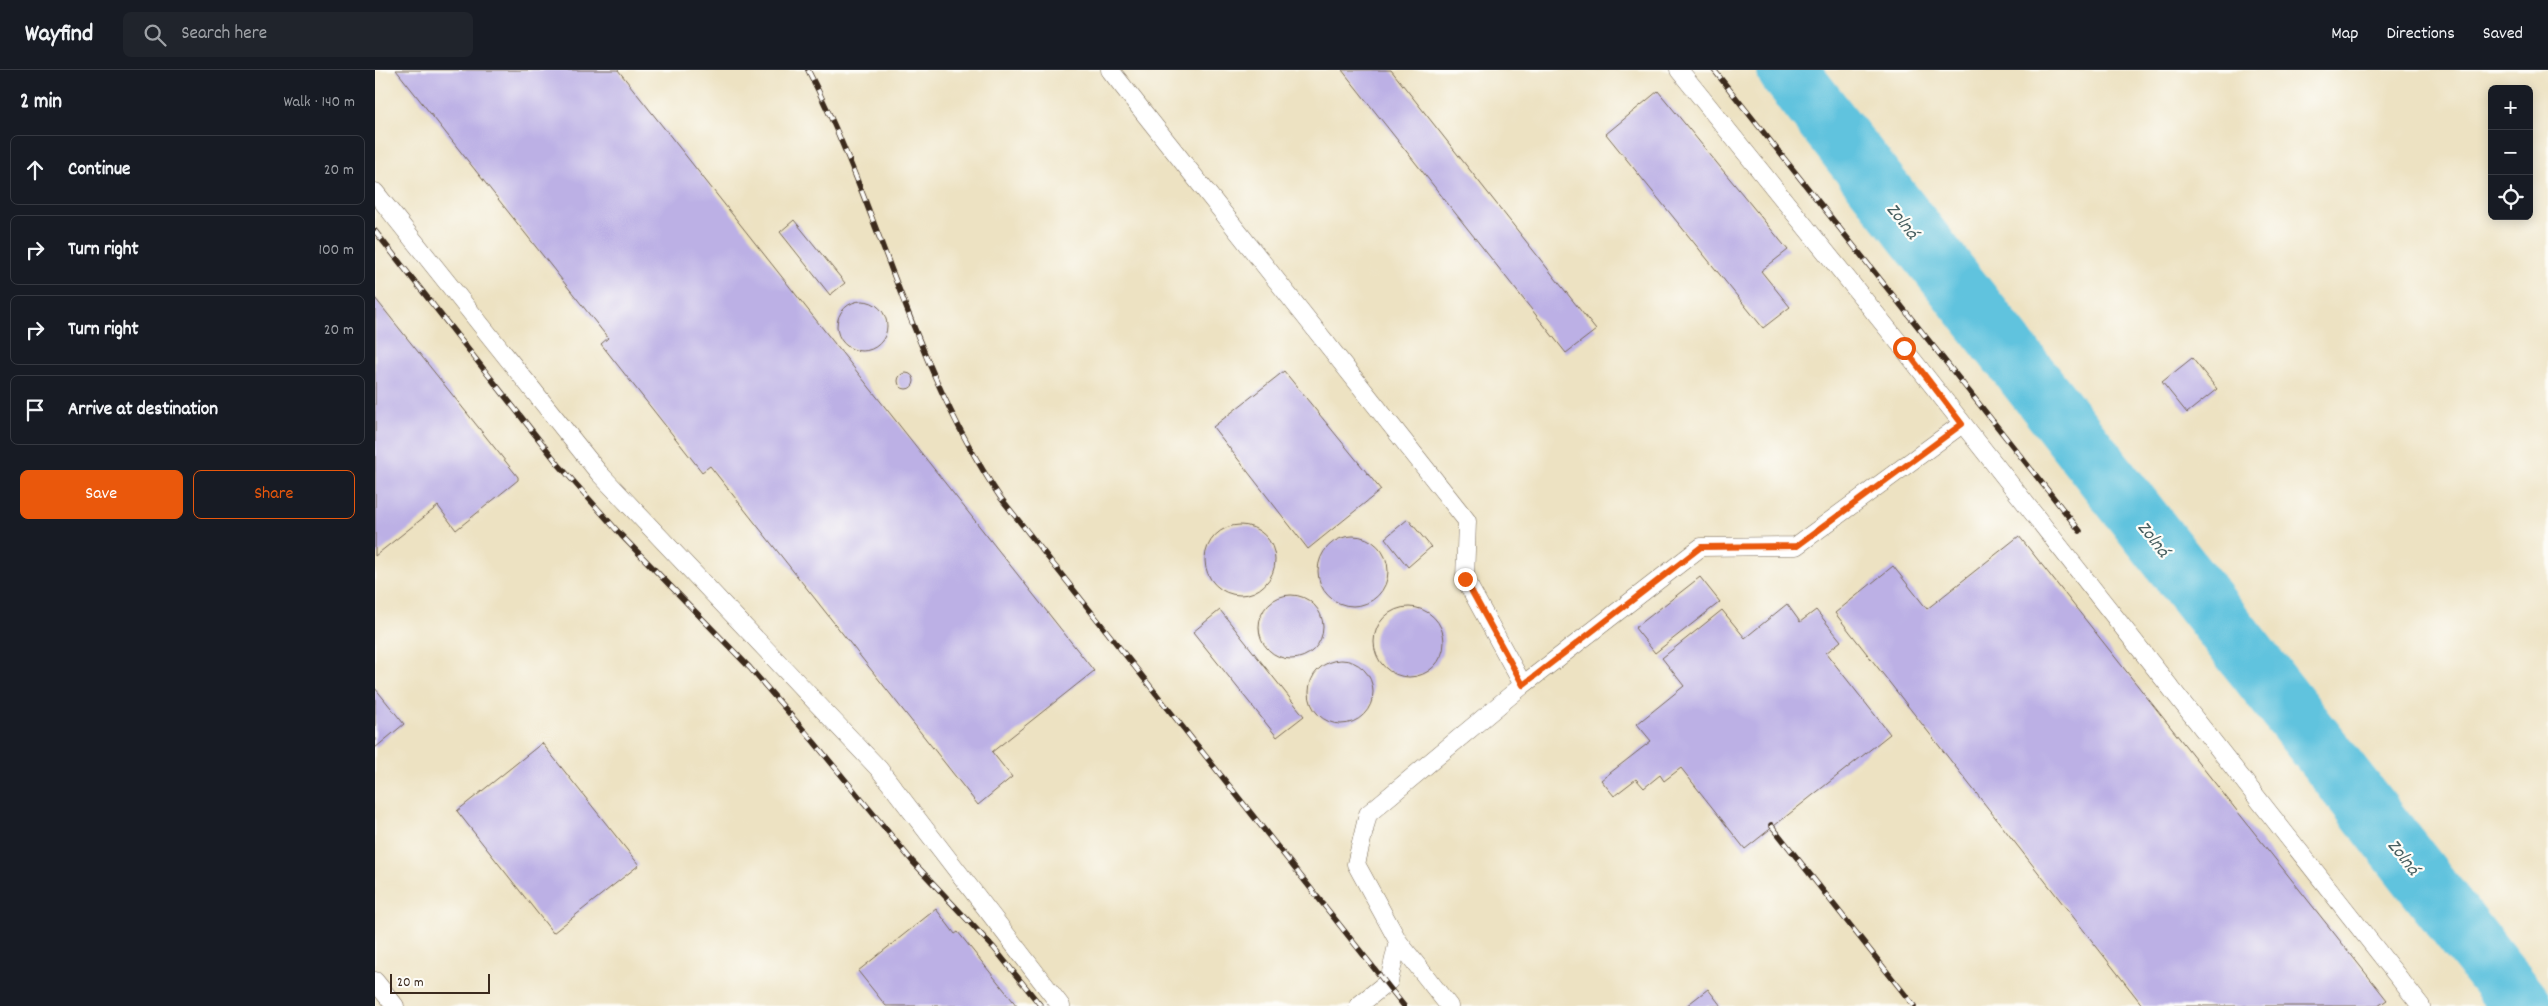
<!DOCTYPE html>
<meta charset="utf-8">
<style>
body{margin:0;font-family:Dekko,sans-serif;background:#20242c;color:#f1f3f6}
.controls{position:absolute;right:15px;top:15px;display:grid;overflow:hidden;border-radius:8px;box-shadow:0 2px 12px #0003}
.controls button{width:45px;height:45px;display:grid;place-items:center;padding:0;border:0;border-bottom:1px solid #363941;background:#171b24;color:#f1f3f6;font:25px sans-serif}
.scale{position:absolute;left:15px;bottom:12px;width:100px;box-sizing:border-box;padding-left:5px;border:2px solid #3b2a1e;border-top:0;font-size:14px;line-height:18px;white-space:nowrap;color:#3b2a1e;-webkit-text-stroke:4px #fdfcf7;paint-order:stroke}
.stop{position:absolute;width:15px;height:15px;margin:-11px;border:4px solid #ea580c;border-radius:50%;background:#fff}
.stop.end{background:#ea580c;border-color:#fff;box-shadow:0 1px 5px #0008}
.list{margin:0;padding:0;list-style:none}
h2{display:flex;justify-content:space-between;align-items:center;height:65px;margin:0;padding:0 20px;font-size:21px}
h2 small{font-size:16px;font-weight:400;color:#9ea1a6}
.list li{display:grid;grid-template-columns:32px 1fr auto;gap:15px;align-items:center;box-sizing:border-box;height:70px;margin:0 10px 10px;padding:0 10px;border:1px solid #363941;border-radius:8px}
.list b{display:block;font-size:19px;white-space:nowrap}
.list em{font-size:16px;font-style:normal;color:#9ea1a6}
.actions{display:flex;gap:10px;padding:15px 20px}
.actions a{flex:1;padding:11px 0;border:1px solid #ea580c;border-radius:8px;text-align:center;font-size:18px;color:#ea580c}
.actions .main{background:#ea580c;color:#fff}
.icon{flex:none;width:28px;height:28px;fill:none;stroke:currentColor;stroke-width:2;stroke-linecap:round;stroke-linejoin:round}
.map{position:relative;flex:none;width:2173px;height:936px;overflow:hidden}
header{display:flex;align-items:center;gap:30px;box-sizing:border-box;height:70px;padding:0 25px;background:#171b24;border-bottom:1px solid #363941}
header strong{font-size:24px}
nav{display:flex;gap:28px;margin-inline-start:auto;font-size:18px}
.search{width:350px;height:45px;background:#20242c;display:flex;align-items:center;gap:12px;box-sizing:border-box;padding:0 18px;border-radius:8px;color:#9ea1a6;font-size:19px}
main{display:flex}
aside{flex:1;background:#171b24}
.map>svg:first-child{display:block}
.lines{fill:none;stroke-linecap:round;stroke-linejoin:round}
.river{stroke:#60c3de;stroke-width:60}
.building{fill:#bcb0e5}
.service-casing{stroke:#796a57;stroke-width:19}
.service{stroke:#fff;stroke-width:18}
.rail-casing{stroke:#3b2a1e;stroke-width:5.5}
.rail{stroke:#fdfcf7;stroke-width:4;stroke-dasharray:11;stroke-linecap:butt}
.route{stroke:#ea580c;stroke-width:6}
.labels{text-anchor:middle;stroke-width:4.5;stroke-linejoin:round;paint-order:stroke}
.water-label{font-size:19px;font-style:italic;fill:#486061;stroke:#fdfcf7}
</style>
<header>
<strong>Wayfind</strong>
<div class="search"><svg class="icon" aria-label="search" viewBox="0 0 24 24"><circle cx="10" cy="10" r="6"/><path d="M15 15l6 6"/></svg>Search here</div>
<nav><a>Map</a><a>Directions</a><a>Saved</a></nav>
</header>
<main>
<aside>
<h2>2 min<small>Walk · 140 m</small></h2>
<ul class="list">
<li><svg class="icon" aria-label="ahead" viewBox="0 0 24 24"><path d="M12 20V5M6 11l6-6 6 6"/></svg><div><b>Continue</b></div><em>20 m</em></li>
<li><svg class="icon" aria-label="right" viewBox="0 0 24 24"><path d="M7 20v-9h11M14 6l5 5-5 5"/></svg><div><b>Turn right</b></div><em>100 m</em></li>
<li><svg class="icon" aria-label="right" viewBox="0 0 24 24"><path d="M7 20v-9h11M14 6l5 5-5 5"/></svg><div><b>Turn right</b></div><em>20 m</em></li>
<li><svg class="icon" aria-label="arrive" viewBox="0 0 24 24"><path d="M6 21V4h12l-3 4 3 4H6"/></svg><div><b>Arrive at destination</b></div></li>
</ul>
<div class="actions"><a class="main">Save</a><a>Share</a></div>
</aside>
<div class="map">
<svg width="2173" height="936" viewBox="0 0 2173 936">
<rect width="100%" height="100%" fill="#fdfcf7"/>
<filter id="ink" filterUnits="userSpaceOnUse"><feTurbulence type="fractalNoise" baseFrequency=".02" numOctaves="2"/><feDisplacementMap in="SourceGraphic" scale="10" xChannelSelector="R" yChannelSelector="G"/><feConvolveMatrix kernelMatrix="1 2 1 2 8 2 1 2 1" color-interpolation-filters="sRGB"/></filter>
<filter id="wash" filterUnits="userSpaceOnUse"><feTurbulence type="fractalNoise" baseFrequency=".0096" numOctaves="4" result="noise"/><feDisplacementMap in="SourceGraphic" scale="20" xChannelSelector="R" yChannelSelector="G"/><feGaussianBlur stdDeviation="1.12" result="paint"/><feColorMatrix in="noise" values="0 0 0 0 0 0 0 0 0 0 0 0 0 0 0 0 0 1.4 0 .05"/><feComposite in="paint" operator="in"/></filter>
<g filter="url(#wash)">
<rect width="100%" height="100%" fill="#ede2c2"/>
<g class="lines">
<path class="river" d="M1412,0L2147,936"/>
</g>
<g id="blocks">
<path class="building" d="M21,0H243L719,601L617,682L637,707L603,735L335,396L327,402L226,274L233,268Z
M967,0H1016L1221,260L1191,283Z
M1283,21L1413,180L1386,201L1415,237L1388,258L1231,64Z
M419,150L470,213L455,225L405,162Z
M0,228L143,407V410L81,460L63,436L0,486Z
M462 256a25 25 0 1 1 50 0a25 25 0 1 1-50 0Z
M1817,288L1842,319L1812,343L1787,312Z
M909,301L1006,420L933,479L838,357Z
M523 311a8 8 0 1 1 16 0a8 8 0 1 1-16 0Z
M1033,449L1056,477L1033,497L1010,468Z
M830 490a35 35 0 1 1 70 0a35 35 0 1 1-70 0Z
M1644,466L2012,930L2003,936H1768L1460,543L1518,496L1552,539Z
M943 501a35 35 0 1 1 70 0a35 35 0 1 1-70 0Z
M1325,507L1345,532L1280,583L1260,558Z
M884 557a32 32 0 1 1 64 0a32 32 0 1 1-64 0Z
M1412,534L1425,552L1441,540L1466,571L1451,583L1515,664L1370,779L1306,698L1289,711L1285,705L1269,718L1261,709L1239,726L1226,710L1276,671L1262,654L1309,616L1287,588L1347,540L1370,568Z
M999 572a35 35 0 1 1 70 0a35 35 0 1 1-70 0Z
M845,540L929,646L902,667L818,562Z
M934 622a32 32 0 1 1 64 0a32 32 0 1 1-64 0Z
M0,618L29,654L0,678Z
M167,673L264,795L178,863L82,741Z
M561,839L580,864L583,862L642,936H511L483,901Z
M1333,919L1346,936H1311Z"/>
</g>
</g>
<g filter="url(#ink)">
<use href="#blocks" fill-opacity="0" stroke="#796a57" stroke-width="1"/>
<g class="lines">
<defs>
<path id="service" d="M735,0L1092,451L1090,509L1148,615
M1304,0L1529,279L2046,936
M0,122L224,403L504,699L686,936
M1023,871L1074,936
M0,911L20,936
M983,936L1014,911L1023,871L981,794L993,744L1148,615L1326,477L1421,476L1587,354"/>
</defs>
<use href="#service" class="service-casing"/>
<use href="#service" class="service"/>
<defs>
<path id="rail" d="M433,0C505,139 537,296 625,427L1029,936
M1339,0L1705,461
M0,161L184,395L246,465L375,598L439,672L538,792L619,878L666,936
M1396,755L1539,936"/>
</defs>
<use href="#rail" class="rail-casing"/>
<use href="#rail" class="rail"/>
</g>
</g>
<g class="lines" filter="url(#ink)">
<path class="route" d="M1090,509L1148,615L1326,477L1422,476L1587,354L1529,278"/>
</g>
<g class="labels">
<g class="water-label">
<text transform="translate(1529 150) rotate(52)" y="7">Zolná</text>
<text transform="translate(1780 468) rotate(52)" y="7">Zolná</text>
<text transform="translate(2030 786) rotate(52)" y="7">Zolná</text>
</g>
</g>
</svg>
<div class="controls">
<button>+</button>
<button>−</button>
<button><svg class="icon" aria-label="locate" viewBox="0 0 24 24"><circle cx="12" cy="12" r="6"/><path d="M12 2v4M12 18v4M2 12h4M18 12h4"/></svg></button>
</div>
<div class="scale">20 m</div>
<div class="stop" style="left:1529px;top:278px"></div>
<div class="stop end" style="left:1090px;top:509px"></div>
</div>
</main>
